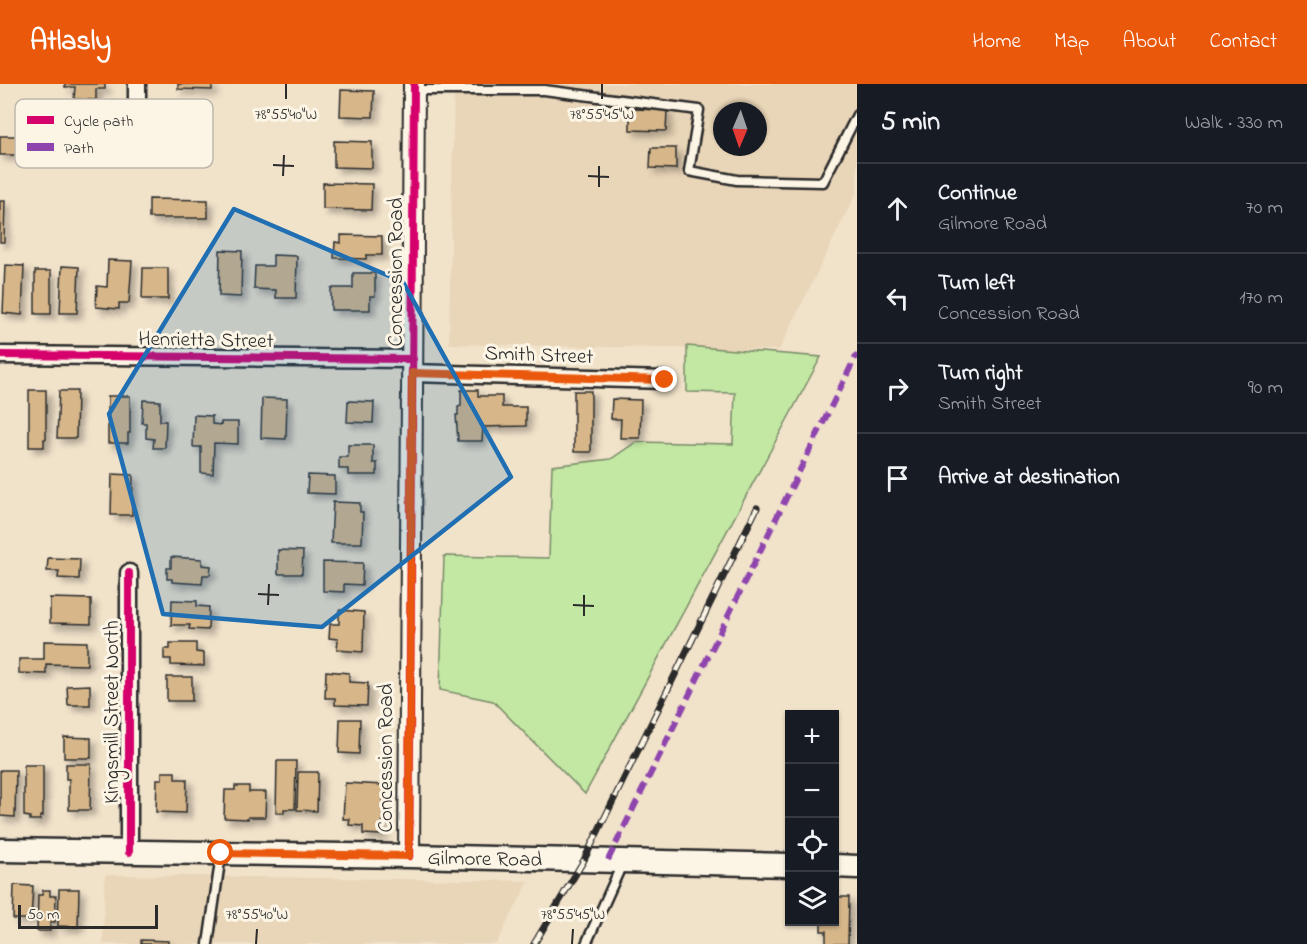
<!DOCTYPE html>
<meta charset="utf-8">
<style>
body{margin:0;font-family:"Indie Flower",sans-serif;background:#242831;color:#f1f3f6}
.controls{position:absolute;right:18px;bottom:18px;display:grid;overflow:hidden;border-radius:0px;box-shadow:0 2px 4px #0004}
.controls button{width:54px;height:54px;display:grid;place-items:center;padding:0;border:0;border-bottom:2px solid #363941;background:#171b24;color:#f1f3f6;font:30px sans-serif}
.compass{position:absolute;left:713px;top:18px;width:54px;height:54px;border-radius:50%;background:#171b24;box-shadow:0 2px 4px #0004;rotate:182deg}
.scale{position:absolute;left:18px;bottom:15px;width:140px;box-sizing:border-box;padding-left:6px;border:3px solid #2b2b2b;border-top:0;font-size:16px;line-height:21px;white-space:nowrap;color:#2b2b2b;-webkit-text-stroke:4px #fcf5e5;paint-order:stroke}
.stop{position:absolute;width:18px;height:18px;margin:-14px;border:4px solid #ea580c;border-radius:50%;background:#fff}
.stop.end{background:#ea580c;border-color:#fff;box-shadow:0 2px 6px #0008}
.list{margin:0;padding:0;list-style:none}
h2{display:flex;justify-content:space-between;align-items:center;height:78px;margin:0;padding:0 24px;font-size:26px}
h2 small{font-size:20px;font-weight:400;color:#9ea1a6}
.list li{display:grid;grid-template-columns:39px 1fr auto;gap:18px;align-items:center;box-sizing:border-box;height:90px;padding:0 24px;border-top:2px solid #363941}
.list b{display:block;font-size:22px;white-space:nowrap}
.list p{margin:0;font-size:20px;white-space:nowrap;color:#9ea1a6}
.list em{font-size:20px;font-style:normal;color:#9ea1a6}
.icon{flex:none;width:33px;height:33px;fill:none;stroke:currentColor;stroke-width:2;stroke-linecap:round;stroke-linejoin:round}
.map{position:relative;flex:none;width:857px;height:860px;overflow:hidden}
header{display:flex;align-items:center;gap:36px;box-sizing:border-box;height:84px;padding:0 30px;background:#ea580c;color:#fff}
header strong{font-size:28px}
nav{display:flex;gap:33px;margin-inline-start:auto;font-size:21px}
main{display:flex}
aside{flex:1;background:#171b24}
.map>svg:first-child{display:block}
.built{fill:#e9d5b7;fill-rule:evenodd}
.green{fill:#c3e8a3;stroke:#778a67;stroke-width:1.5}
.building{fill:#d7b78a;stroke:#2b2b2b;stroke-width:1.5;filter:url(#shadow)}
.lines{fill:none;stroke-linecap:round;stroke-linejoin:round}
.service-casing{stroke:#2b2b2b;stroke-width:13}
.minor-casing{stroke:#2b2b2b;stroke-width:21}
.tertiary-casing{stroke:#2b2b2b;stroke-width:24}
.secondary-casing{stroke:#2b2b2b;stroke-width:27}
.service{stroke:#fcf5e5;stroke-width:8}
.minor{stroke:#fcf5e5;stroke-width:16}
.tertiary{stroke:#fcf5e5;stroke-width:20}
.secondary{stroke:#fcf5e5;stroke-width:22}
.rail-casing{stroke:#2b2b2b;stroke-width:7}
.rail{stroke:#fcf5e5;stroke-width:4.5;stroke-dasharray:14;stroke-linecap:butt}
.quiet{stroke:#8e44ad;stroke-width:6;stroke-dasharray:12 6;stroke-linecap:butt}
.cycleway-casing{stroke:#fcf5e5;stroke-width:11}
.cycleway{stroke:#d6006c;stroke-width:8}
.route{stroke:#ea580c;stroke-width:8}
.marked{fill:#1f6fb2;fill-opacity:0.2;stroke:#1f6fb2;stroke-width:4.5;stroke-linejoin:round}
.ticks{fill:none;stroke:#2b2b2b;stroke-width:2}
.labels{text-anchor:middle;stroke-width:6;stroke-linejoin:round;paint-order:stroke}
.street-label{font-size:21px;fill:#2b2b2b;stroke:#fcf5e5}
.key{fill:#fcf5e5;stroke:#bdb8ad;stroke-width:1.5}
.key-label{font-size:16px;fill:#2b2b2b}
.ticks-label{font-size:15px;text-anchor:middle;fill:#2b2b2b;stroke:#fcf5e5;stroke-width:6;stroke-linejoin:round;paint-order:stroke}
</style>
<header>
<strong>Atlasly</strong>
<nav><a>Home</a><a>Map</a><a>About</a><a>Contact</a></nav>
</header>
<main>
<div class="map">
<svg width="857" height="860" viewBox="0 0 857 860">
<defs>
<filter id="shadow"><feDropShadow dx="5" dy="5" stdDeviation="3" flood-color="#0004"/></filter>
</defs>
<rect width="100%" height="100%" fill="#f1e2ca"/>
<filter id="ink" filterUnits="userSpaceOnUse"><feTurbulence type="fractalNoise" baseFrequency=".0167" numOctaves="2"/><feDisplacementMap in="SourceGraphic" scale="12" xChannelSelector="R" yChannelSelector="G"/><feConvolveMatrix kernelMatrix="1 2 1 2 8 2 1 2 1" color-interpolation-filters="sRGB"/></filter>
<g filter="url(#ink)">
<path class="built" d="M454,0H857V107L779,266L449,260ZM722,27H758V63H722Z
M105,791L529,797L496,860H103Z"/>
<path class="green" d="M687,262L821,273L585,710L493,617L440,606L444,472L549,474L552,382L611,375L636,358L733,360L735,309L687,308Z"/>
<path class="building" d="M65,0H105V5H96V16L74,15L75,3H65Z
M178,0H212V6L178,5Z
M341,6L374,7L373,33L340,32Z
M630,25L667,26L666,47L630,46Z
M0,52H22V71H0Z
M334,57L372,58V84L334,83Z
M651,64H676V85L650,84Z
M323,99L372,100L371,126L323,125Z
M149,115L208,116V134H149Z
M0,117H5L4,158H0Z
M341,151L382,152V171H366V175L334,174L335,158L341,159Z
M220,166L242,167L241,213L219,212Z
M273,171L297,172L296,214H276V206L254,205L255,182H273Z
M108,176L132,177L129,219H119V225L96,223L97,202L107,203Z
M5,181L24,182L22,231L3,229Z
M62,182L79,183L77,229H60Z
M143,184H168V215H142Z
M35,187H51V230H35Z
M353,189H375V212H370V226H331V204H353Z
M29,306H46V355H44V363H29Z
M461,306H478V312H502V323H526V342L483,343L482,357H458L456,331H458V323L461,322Z
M59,307H77L76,354H57Z
M574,307H591V368H574Z
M108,312H130V349H128V359H108Z
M262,314L287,315L286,355L261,354Z
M612,315L641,316L640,354H620L621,335H611Z
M143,316L160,317V337H166L165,364H153L154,355L146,354V339H142Z
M348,317L374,318L373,339L347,338Z
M194,331L212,332V340L221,341V338H238V360L214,359L213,390L201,389V363H193Z
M348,361H373V379H377V391H348V385H339V373H348Z
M112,390L133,391L132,431H111Z
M308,391L335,392V410L307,409Z
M333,418L360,419V428H363L362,459H331Z
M278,466L303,467L302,490H278Z
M171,473L202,475V481L211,482L210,491H203L202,500L172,498V495H167V484H171Z
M48,474L80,475L79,495L58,494L59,487H47Z
M323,478L363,479L362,501L344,500V508L323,507Z
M50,514L91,515V540L50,539Z
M172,516L197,517V522L209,523L208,546L189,545L190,541H171Z
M339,526L364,528L363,568L337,566L338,555L329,554L330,540H339Z
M44,557L87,558V581L46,580V590L19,589V575H44Z
M170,559H196V568L204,569V582L171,581V575H164V565H170Z
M326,587L349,589V598L368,599L367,622L335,621V614H325Z
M167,593H192V617H167Z
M90,601V621H68L67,602Z
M340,635H360L359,670L339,669Z
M64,653L91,654V674H64Z
M277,677H296L295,725H284V729H276Z
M66,680H91L90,726H69V695H66Z
M24,681H43V732H40V736H30V733L24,732Z
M0,686H16L15,733L0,732Z
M162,688H175V695H187L186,729L156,728L157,695H162Z
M298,688H318L317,727L297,726Z
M345,699L384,701L382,751L363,750V742L349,741L350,735H343Z
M235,702H249V708H266L265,733H248V735L224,734L225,706H235Z
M14,801L33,802L31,835H13Z
M59,805H79L78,843L58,842Z
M43,806H50V812H56L55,838H50V847H37L38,811H42Z
M834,813H849L848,860H826V847H821V838H834Z
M141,856L168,857V860H141Z"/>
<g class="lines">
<defs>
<path id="service" d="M414,6H544L699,26L689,87L737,96L823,98L857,31
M208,860L221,771
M586,860L623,778"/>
<path id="minor" d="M137,26V0
M0,271L413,275
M412,289L665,296
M129,768V489"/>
<path id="tertiary" d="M409,772L414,0"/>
<path id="secondary" d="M0,766L409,772L790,781
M834,782L857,783"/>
</defs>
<use href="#service" class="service-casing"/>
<use href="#minor" class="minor-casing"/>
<use href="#tertiary" class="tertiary-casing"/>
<use href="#secondary" class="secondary-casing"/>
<use href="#service" class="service"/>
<use href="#minor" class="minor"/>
<use href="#tertiary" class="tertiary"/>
<use href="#secondary" class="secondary"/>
<defs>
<path id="rail" d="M534,860L584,776L757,424"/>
</defs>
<use href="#rail" class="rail-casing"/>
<use href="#rail" class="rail"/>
<path class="quiet" d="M608,776L857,270"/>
<defs>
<path id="cycleway" d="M0,271L413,275
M129,768V489
M409,772L414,0"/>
</defs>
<use href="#cycleway" class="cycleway-casing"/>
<use href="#cycleway" class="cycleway"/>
</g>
</g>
<g class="lines" filter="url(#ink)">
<path class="route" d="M221,769L409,772L412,289L665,296"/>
</g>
<path class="marked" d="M234,125L403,198L511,393L322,543L163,530L109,330Z"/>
<path class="ticks" d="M286,15V0M602,15V0M273,81L294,82M283,92L284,71M588,92L609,93M599,103V82M258,510L279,511M268,521L269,500M573,521L594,522M584,532V511M256,860L257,845M572,860L573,845"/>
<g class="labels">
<g class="street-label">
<text transform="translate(395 188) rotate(-90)" y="7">Concession Road</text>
<text transform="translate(206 255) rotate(1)" y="7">Henrietta Street</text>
<text transform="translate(539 270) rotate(2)" y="7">Smith Street</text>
<text transform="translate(111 628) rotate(-90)" y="7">Kingsmill Street North</text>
<text transform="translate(385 674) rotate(-90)" y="7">Concession Road</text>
<text transform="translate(485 774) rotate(1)" y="7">Gilmore Road</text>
</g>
</g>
<rect x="15" y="15" width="198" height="69" rx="9" class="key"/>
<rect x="27" y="32" width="27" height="8" fill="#d6006c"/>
<rect x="27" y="59" width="27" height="8" fill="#8e44ad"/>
<g class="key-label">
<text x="64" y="42">Cycle path</text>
<text x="64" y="69">Path</text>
</g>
<g class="ticks-label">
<text x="286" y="35">78°55'40"W</text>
<text x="602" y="35">78°55'45"W</text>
<text x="257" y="835">78°55'40"W</text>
<text x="573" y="835">78°55'45"W</text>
</g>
</svg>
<div class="controls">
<button>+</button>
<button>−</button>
<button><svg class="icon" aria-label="locate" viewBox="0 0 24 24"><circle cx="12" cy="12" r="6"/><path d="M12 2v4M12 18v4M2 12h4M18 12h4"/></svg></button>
<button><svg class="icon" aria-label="layers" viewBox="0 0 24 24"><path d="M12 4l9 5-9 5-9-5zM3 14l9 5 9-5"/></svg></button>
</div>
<svg class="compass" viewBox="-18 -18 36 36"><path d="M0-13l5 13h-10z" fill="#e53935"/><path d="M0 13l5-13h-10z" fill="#9ea1a6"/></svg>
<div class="scale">50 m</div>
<div class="stop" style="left:221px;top:769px"></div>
<div class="stop end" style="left:665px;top:296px"></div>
</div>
<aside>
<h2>5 min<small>Walk · 330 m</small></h2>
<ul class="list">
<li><svg class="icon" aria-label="ahead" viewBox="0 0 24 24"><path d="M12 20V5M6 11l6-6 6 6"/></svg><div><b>Continue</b><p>Gilmore Road</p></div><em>70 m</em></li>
<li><svg class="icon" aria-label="left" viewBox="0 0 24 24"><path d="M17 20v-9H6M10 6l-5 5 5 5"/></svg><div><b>Turn left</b><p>Concession Road</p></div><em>170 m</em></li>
<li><svg class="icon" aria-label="right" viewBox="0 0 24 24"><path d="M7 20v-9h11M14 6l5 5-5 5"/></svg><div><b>Turn right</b><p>Smith Street</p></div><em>90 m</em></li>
<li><svg class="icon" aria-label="arrive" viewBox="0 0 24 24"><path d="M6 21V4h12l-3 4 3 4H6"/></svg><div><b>Arrive at destination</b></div></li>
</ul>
</aside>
</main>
